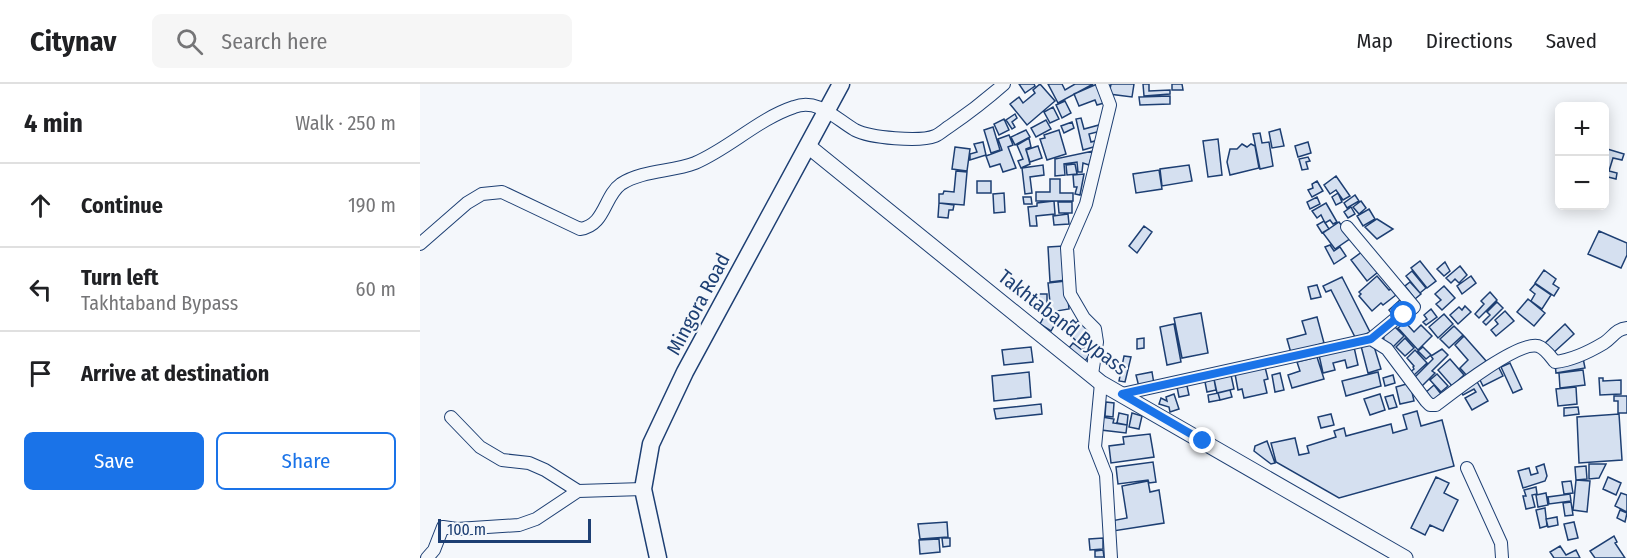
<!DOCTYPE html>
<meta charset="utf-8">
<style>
body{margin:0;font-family:"Fira Sans Condensed",sans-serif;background:#f6f6f6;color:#202124}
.controls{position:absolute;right:18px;top:18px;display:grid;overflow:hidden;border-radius:9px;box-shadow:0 3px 15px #0003}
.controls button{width:54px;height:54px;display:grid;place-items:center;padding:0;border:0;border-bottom:2px solid #e0e0e0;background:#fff;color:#202124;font:30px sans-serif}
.scale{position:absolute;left:18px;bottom:15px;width:153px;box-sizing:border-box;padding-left:6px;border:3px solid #1d3f73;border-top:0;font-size:16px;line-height:21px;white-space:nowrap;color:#1d3f73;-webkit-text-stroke:4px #f4f7fb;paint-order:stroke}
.stop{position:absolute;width:18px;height:18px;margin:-14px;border:4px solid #1a73e8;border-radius:50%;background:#fff}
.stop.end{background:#1a73e8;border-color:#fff;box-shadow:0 2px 6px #0008}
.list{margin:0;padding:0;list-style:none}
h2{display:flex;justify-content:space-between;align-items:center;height:78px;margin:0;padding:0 24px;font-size:26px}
h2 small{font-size:20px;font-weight:400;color:#757577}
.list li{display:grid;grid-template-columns:39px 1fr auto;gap:18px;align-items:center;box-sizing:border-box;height:84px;padding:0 24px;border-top:2px solid #e0e0e0}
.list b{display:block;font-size:22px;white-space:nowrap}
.list p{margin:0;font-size:20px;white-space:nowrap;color:#757577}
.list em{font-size:20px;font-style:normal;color:#757577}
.actions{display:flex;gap:12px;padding:18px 24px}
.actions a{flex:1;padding:14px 0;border:2px solid #1a73e8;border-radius:9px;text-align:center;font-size:21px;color:#1a73e8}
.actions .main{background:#1a73e8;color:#fff}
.icon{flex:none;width:33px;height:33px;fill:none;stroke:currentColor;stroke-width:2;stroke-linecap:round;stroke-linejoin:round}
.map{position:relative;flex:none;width:1207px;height:474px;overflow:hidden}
header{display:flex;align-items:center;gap:36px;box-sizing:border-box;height:84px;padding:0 30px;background:#fff;border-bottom:2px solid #e0e0e0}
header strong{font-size:28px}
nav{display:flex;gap:33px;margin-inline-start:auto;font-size:21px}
.search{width:420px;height:54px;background:#f6f6f6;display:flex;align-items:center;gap:15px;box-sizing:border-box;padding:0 21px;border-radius:9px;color:#757577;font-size:22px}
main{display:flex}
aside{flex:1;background:#fff}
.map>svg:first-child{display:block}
.building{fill:#d5e0f0;stroke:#1d3f73;stroke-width:1.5}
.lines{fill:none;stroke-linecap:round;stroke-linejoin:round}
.minor-casing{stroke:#1d3f73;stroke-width:14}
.major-casing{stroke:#1d3f73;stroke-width:17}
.highway-casing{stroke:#1d3f73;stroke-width:19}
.minor{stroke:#f4f7fb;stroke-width:12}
.major{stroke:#f4f7fb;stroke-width:15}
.highway{stroke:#f4f7fb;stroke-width:16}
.route{stroke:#1a73e8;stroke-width:8}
.labels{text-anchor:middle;stroke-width:4.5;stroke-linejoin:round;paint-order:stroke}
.street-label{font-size:20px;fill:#1d3f73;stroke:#f4f7fb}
</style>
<header>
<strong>Citynav</strong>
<div class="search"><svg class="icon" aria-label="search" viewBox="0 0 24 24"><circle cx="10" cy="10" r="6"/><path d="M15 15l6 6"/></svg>Search here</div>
<nav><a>Map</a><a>Directions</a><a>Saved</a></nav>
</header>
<main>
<aside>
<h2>4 min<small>Walk · 250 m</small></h2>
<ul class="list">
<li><svg class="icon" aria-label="ahead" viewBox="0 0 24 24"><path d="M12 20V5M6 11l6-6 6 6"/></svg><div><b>Continue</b></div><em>190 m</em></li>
<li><svg class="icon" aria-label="left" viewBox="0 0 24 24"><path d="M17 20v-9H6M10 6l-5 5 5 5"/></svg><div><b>Turn left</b><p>Takhtaband Bypass</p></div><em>60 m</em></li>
<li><svg class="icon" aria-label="arrive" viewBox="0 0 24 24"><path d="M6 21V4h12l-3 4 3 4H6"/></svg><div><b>Arrive at destination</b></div></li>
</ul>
<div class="actions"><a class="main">Save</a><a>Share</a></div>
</aside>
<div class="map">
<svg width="1207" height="474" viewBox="0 0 1207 474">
<rect width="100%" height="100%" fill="#f4f7fb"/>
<path class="building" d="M599,0H614L615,2L605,9Z
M620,0L635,17L607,41L590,20L599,13L603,19L615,9L613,6Z
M628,0H642L645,6L655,0H673L638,19Z
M677,0L684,19L677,21L675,16L659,22L654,10Z
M691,0H714L712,13L689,10Z
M723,0H729V7L750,6V10L724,12Z
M752,0H762L763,6H752Z
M750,12V20L720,21L719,13Z
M645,17L651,29L642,34L636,21Z
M633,23L639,35L630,39L624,28Z
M595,30L597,34L592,38L595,43L592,45L586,36Z
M661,34L664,45L679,41L681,47L669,50L671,58L675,57L677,62L663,66L656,35Z
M584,35L589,46L579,51L574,40Z
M626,36L631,45L616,53L611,44Z
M652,38L654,44L644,49L641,42Z
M573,43L580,66L571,69L564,46Z
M860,45L864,62L852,64L849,48Z
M606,46L610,53L595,61L591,53Z
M639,46L646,70L627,76L620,55L625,54L624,51Z
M840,49L842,59L849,58L853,82L840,85L833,50Z
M589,51L593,61L588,63L596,84L583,88L580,80L570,83L566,72L582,66L578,55Z
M609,54L611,63L606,65L610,80L601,84L598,77L603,75L597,61Z
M798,55L802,91L788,93L783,57Z
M563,58L566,71L550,76V70L557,68L554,60Z
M888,58L891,69L878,73L875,62Z
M822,60L827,63L831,60L835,62L839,84L810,91L807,78L810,65H817Z
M618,62L622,74L610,78L606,66Z
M535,63L550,65L547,87L532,85Z
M1184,64L1204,70L1202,76L1193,74L1189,87L1197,89L1196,95L1184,92Z
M673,67L669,81L663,79L662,88H658L657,78L644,80L645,91L635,92V75Z
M888,73L890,77L886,78L888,85L882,86L879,75Z
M655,80L657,90L647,91L646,81Z
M623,81L624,91L610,93L612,109L605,110L602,84Z
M769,81L772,97L742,102L740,85Z
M739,86L742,105L716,109L713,90Z
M536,87L547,88L544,121L519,119V110H523L524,107L534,108Z
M664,90L660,111L655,110L657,103H654L653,91Z
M916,92L930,112L923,116L916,106L910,110L904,101Z
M630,95H640V109H653V117H616V108H630Z
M557,97H571V109H557Z
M897,97L903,107L892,113L888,106L893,104L892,100Z
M584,109L585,128L574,129L573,110Z
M918,109L922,118L916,121L912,113Z
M935,111L939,117L927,124L924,119Z
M603,113H611L612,120H604Z
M897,113L900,120L890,125L887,118Z
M634,117L635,130L616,132L617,142H610L608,123L617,122V119Z
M941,117L946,124L939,130L933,123Z
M638,118H652V129H639Z
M519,119L534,121L533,126H529L528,134L518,133Z
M906,119L917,138L913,140L910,136L905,139L901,131L897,134L892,127Z
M931,123L935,130L928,134L924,128Z
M949,125L955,135L943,142L937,132Z
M648,130L649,140L634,141L633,132Z
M957,135L973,145L957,155L945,143Z
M904,137L909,145L902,149L897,141Z
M919,138L931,154L915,165L903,149Z
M724,142L732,148L717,169L709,162Z
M1179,147L1207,159V171L1201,184L1168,170Z
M910,161L914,167L920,163L926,172L914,180L905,163Z
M644,162L646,196L630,198L628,163Z
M943,167L958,188L947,197L931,176Z
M1000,177L1016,197L1007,204L991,184Z
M1025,178L1030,187L1024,192L1017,185Z
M1040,182L1047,191L1039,199L1035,195L1031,199L1026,194Z
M1124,186L1136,195L1133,200L1139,204L1134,212L1115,199Z
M992,187L1006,204L1000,209L986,192Z
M957,192L969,206L971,205L976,211L963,221L961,219L952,227L939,212L941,210L939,208Z
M1051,192L1056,199L1042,210L1037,202Z
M922,193L950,248L936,255L911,206L906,208L903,202Z
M646,197L649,225L631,228L628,199Z
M990,198L1001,210L995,215L985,202Z
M1115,200L1131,211L1122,225L1111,217L1115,210L1110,206Z
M897,201L901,213L891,215L888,203Z
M1024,202L1035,214L1022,226L1016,220L1021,216L1015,210Z
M1070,208L1077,216L1059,234L1055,230L1064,220L1061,217Z
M611,210H627V223H610Z
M981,215L986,221L973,231L969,226Z
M1108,215L1125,229L1114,242L1097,228Z
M1077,218L1083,224L1066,241L1063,238L1070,231L1067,228Z
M1045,222L1051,228L1038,240L1030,231L1039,223L1042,226Z
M1011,225L1017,233L1006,241L1003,238L1007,235L1004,231Z
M627,227L639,233L631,247L620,240Z
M1085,227L1094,237L1076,252L1071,246L1078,240L1075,236Z
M781,229L788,269L762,274L754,234Z
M1024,230L1033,240L1018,254L1009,243Z
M897,233L904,259L871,269L867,255L886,250L882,237Z
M653,236L656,239L659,236L670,248L658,259L644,244Z
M985,238L994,248L1001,241L1012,252L998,266L978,244Z
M754,240L761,278L747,281L740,243Z
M1145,240L1154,250L1132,270L1123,261Z
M973,241L984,252L971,265L962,256L964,254L962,252Z
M1034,242L1043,251L1029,264L1020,255Z
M1044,252L1067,278L1049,294L1040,284L1048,276L1035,261Z
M724,254V264L717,265V255Z
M985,254L994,264L985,272L976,263Z
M653,259L662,266L667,260L674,265L665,277L649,264Z
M953,259L961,285L948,289L941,262Z
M611,263L613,278L584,281L582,266Z
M934,263L938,281L927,284L925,276L913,279L915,286L903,289L899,271Z
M1003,263L1011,271L1006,275L998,267Z
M1022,265L1028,271L1012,287L1015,289L1002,302L994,294L1013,275L1011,272Z
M995,266L1007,279L992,293L989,289L994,285L993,283L994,282L987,274Z
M704,272L711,273L705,298L699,297Z
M897,273L904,295L872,304L868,291L880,287L877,278Z
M1163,274L1165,284L1136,289L1135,279Z
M1030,275L1044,291L1032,302L1018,286Z
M1090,279L1102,305L1093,309L1081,283Z
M1078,282L1083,292L1063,302L1058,292Z
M845,283L848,295L844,296L847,309L824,314L822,305L818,306L815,290Z
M1163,286L1165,301L1140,304L1139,289Z
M609,288L611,313L574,317L572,292Z
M732,288L734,300L719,303L716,291Z
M958,288L961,302L926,312L922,297Z
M860,289L864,306L855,308L852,291Z
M1017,290L1028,302L1021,308L1010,296Z
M811,291L814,305L797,309L794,295Z
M973,291L975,299L965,302L963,294Z
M1179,294H1183V297L1201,296V310L1180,311Z
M794,295L796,306L787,308L785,298Z
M1056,296L1068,317L1052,326L1045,314L1056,308L1054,305L1043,311L1040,305Z
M990,299L994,317L980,320L976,303Z
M1014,301L1021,310L1012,317L1005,309Z
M767,302L769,311L759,313L757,303Z
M1156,303L1157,320L1138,322L1136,305Z
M810,306L812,313L800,316L798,309Z
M798,309L800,316L789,318L788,311Z
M754,310L759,325L750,328L749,323L739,320L741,314L747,317L746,313Z
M960,310L965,326L950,331L944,315Z
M973,311L977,323L969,325L965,313Z
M1194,312H1207V329H1198V317H1194Z
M686,318L694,319L693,333L685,332Z
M621,320L622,330L576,335L574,325Z
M1158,323L1159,330L1144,332V324Z
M997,327L1001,342L1022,336L1034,382L919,414L856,378L851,359L875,354L879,371L889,369L887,362L916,353L914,347L924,344L926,352L971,340L973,349L987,345L983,331Z
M699,329L708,331L707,341L697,339Z
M712,329L722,332L719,345L709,343Z
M911,330L914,341L901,344L898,333Z
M1199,330L1202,376L1159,379L1157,333Z
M682,333L694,335L693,339L707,341L706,349L681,346Z
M730,350L734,373L691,379L689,362L704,360L703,353Z
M847,357L855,379L851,380L834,367L835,362Z
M733,378L736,398L729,399L728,396L698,400L696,383Z
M1124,380L1127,392L1125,397L1103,404L1098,387L1109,384L1111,391L1118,389L1116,383Z
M1169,380H1186L1179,394L1169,395Z
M1166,382L1167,395L1156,396L1155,383Z
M1016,393L1029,399L1024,409L1038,416L1023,447L1010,441L1005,451L991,444Z
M1188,393L1201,399L1196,411L1183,405Z
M1156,396L1170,397L1167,428L1153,426Z
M728,397L730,408L739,406L744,439L693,447L691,437L707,434L702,402Z
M1151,397L1153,409L1144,410L1142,398Z
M1116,403L1117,410L1112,411L1115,423L1106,425L1103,412H1106L1104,406Z
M1126,409L1128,421L1118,423L1116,411Z
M1201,409L1207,411V428L1195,422Z
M1150,410L1151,417L1129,420L1128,413Z
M1151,418L1153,431L1145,432L1143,419Z
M1125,424L1127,442L1120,444L1116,426Z
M1200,426L1207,429L1205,438L1197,434Z
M1137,433L1138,441L1128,443L1126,435Z
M527,438L528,453L500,455L498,440Z
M1154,438L1158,454L1148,456L1144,440Z
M1194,452L1197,458L1195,459L1205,474H1175L1170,467Z
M522,454H530V462L523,463Z
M683,454V465L670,466L669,455Z
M519,455L520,468L500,470L499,456Z
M1140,462L1146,471L1156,466L1160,474H1134L1130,468Z
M683,466L684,473H675V467Z"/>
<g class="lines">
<defs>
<path id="minor" d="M927,143L994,223L984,231L979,232L951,255
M0,160L47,119L62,110L82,108L160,145C185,142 184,112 201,100C223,86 252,88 275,79C310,64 338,35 374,23C398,14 416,35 435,46C450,54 500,58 515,52C520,50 525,45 530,42C549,29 567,15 584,0
M672,290L677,258L675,245L664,234L650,210L647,164L666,120L690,21L682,0
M681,299L675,363L686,391L691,474
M702,310L951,255L967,265L1006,317L1010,321H1016C1033,308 1098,257 1118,262C1125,264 1131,273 1135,278C1153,276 1169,268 1184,259C1193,253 1196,245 1207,244
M31,333L60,363L82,376L109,379L125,386L158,407
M1047,384L1081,459L1082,474
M7,474L14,466L23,443L37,445L99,441L116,435L158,407L223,405"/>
<path id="major" d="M388,62L681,299L985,474"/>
<path id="highway" d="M238,474L223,405L231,360L265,288L421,0"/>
</defs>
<use href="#minor" class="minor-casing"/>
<use href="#major" class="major-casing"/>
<use href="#highway" class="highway-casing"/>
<use href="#minor" class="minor"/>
<use href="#major" class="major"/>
<use href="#highway" class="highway"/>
</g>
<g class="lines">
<path class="route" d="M783,357L702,310L951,255L979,232L984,231"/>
</g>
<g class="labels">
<g class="street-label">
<text transform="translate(278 220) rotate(-62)" y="7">Mingora Road</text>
<text transform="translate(643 238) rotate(38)" y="7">Takhtaband Bypass</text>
</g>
</g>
</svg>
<div class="controls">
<button>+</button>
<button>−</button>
</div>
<div class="scale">100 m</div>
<div class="stop" style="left:984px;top:231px"></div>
<div class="stop end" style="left:783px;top:357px"></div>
</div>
</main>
